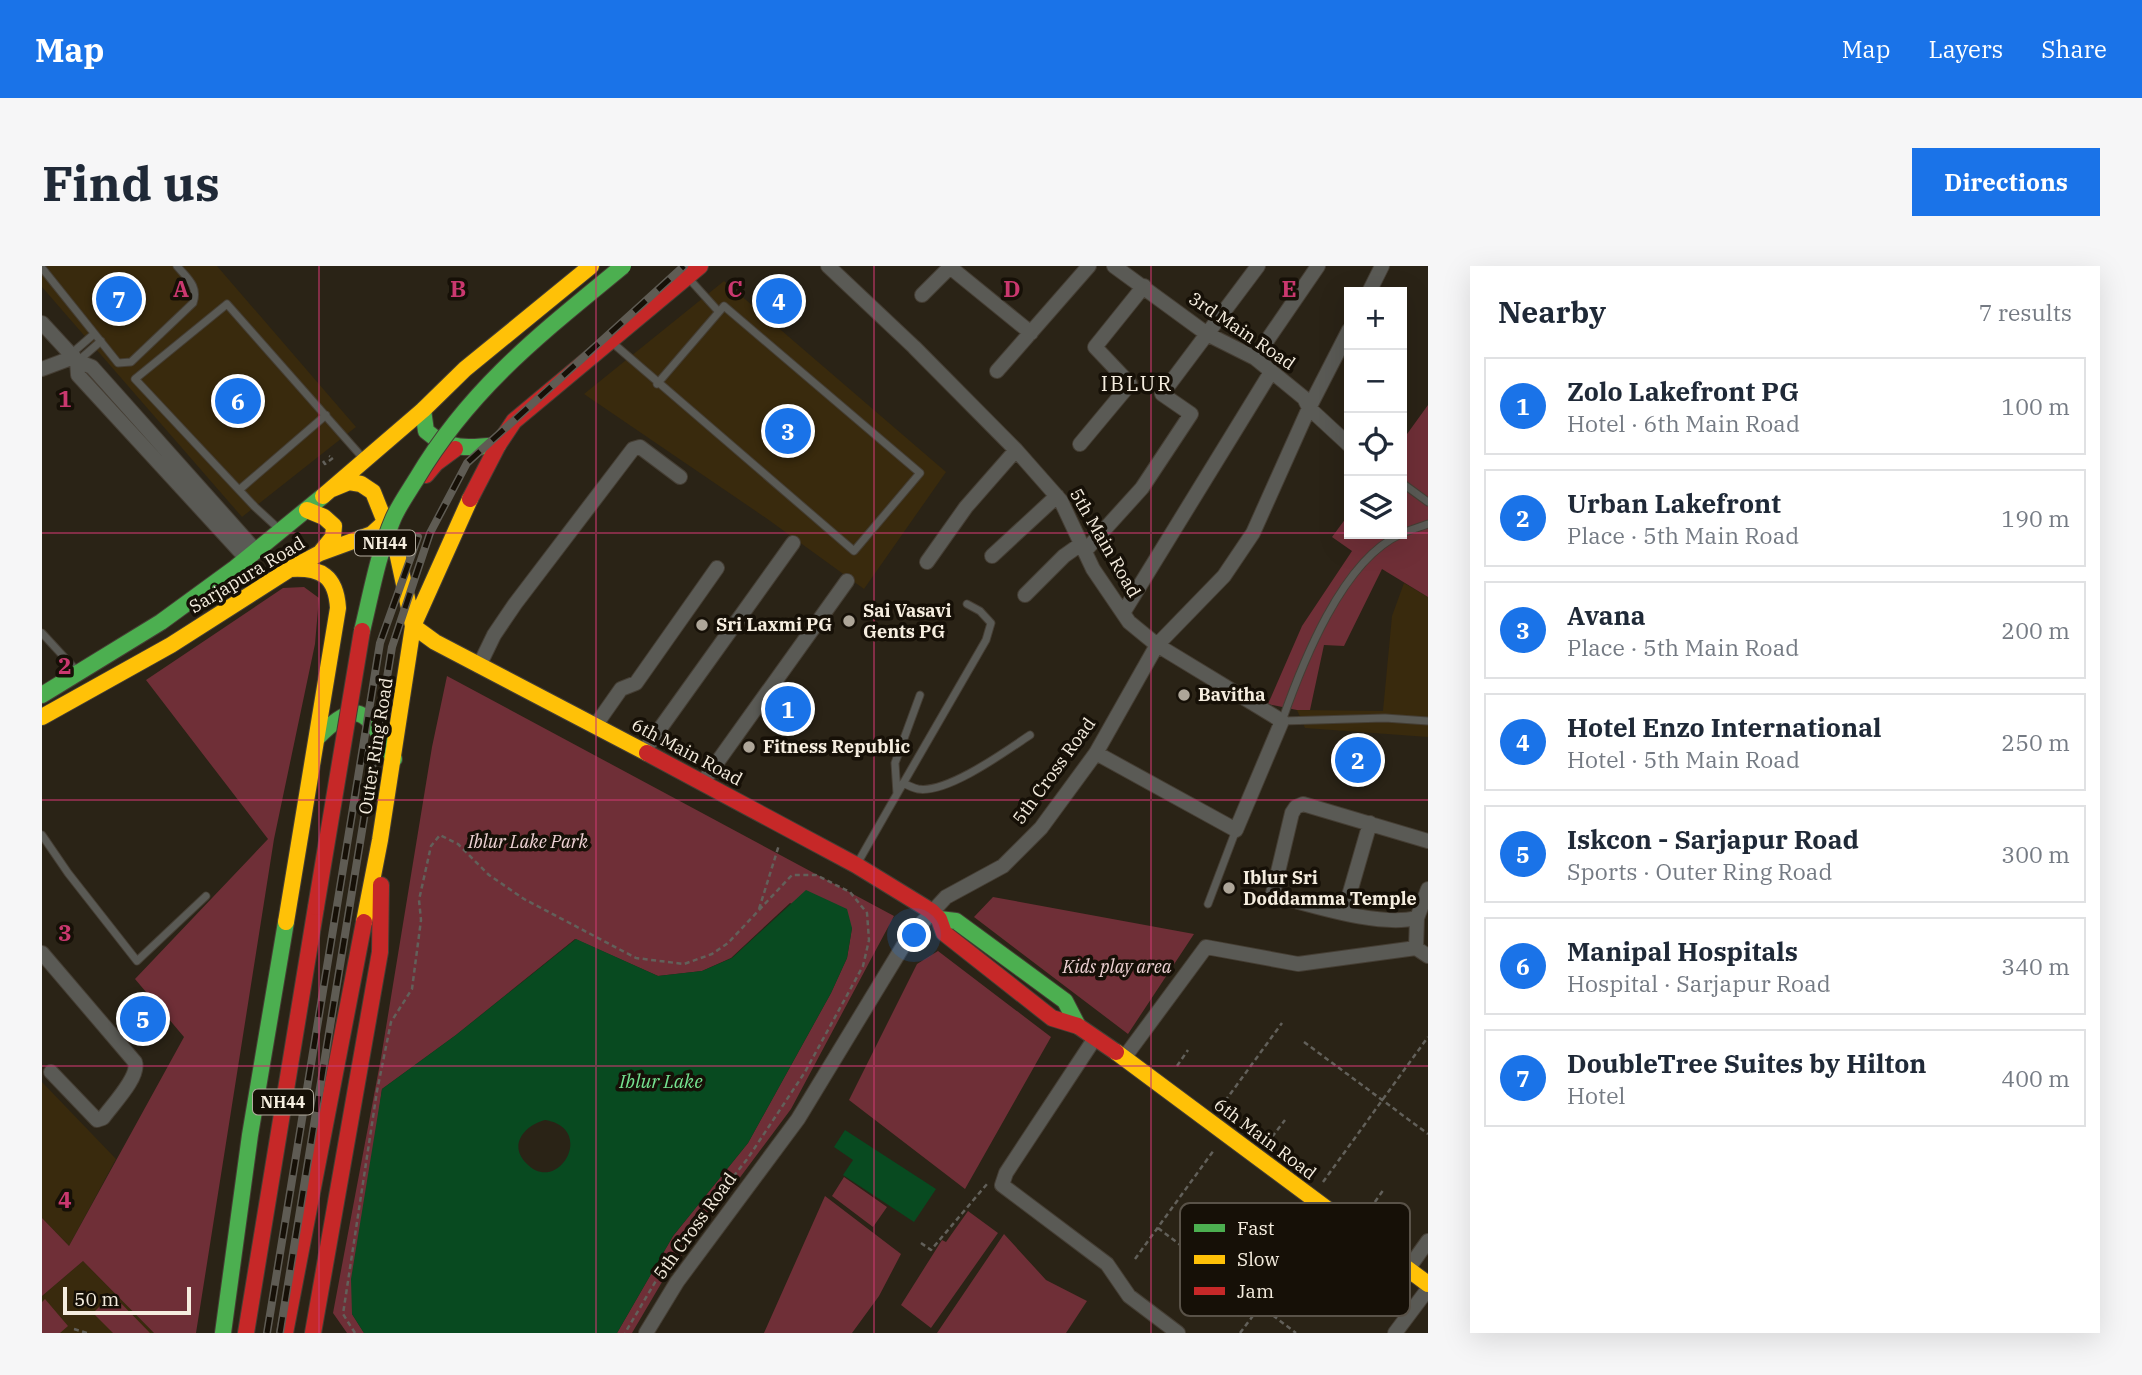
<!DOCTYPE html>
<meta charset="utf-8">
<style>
body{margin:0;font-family:"IBM Plex Serif",serif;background:#f6f6f7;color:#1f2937}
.controls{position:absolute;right:21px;top:21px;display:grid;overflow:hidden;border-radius:0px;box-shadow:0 7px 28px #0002}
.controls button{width:63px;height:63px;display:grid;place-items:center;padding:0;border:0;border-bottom:2px solid #e0e1e3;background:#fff;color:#1f2937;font:35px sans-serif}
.scale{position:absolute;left:21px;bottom:18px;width:128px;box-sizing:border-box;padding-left:7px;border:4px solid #f5eddf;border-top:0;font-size:19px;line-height:24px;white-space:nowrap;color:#f5eddf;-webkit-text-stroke:5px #161007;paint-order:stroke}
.you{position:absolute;left:873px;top:670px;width:24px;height:24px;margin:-18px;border:5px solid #fff;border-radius:50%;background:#1a73e8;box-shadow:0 0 0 10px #1a73e833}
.badge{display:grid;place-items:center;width:46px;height:46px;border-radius:50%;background:#1a73e8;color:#fff;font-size:23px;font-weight:700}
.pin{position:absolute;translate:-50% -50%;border:4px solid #fff;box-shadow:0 2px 7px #0006}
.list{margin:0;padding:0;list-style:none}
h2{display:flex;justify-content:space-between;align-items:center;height:91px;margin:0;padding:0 28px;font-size:30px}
h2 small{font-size:23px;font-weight:400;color:#747a83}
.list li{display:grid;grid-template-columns:46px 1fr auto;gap:21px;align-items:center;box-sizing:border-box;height:98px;margin:0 14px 14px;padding:0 14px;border:2px solid #e0e1e3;border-radius:0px}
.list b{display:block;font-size:26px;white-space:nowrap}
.list p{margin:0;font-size:23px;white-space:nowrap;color:#747a83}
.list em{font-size:23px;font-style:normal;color:#747a83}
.icon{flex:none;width:38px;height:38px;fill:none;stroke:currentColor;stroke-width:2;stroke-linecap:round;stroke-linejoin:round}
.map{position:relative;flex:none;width:1386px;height:1067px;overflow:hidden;border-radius:0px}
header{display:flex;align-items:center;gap:42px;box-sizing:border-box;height:98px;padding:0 35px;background:#1a73e8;color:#fff}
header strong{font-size:33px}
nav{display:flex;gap:38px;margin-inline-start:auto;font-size:24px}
.intro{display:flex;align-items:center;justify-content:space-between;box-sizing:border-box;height:168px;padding:0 42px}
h1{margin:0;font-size:49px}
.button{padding:18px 32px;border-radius:0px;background:#1a73e8;color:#fff;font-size:24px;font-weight:700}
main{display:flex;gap:42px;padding:0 42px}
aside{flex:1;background:#fff;border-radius:0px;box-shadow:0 7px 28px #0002}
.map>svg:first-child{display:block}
.built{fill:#392a0d}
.green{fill:#6f2f37}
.water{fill:#084a20;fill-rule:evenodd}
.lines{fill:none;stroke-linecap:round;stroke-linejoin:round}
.lane-casing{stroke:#453e34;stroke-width:9}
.street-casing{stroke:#453e34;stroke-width:16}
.fast-casing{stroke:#453e34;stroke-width:18}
.slow-casing{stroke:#453e34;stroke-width:18}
.jam-casing{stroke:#453e34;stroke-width:18}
.path{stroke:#62605a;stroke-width:2.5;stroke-dasharray:5 3.5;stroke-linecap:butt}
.lane{stroke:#5a5a55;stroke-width:7}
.street{stroke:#5a5a55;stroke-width:14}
.fast{stroke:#4caf50;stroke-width:16}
.slow{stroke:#ffc107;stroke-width:16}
.jam{stroke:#c62828;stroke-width:16}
.rail-casing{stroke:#5f5c54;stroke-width:8}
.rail{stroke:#161007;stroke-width:5;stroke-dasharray:16;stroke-linecap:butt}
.fast-bridge-casing{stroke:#453e34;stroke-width:18;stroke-linecap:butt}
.jam-bridge-casing{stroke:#453e34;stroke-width:18;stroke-linecap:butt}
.fast-bridge{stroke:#4caf50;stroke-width:16}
.jam-bridge{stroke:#c62828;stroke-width:16}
.grid{fill:none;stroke:#ca386f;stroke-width:2;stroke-opacity:0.55}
.poi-dot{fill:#aea699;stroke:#161007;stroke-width:2.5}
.labels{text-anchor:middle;stroke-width:7;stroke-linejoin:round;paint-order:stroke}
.shield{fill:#161007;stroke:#b2ab9e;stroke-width:2}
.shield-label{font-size:16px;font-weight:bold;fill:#f5eddf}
.street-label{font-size:18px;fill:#f5eddf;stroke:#161007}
.poi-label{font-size:18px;font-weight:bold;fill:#f5eddf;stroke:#161007;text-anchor:start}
.park-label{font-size:18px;font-style:italic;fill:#efd3d5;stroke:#161007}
.water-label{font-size:19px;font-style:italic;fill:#75e390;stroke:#161007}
.quarter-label{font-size:21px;letter-spacing:2px;fill:#f5eddf;stroke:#161007}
.key{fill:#161007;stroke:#595248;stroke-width:2}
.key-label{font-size:19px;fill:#f5eddf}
.grid-label{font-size:23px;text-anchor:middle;font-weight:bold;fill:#ca386f;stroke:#161007;stroke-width:7;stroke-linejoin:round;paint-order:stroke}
</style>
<header>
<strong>Map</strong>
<nav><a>Map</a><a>Layers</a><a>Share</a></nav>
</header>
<div class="intro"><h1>Find us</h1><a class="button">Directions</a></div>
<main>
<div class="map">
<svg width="1386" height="1067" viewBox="0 0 1386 1067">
<rect width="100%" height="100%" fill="#2a2316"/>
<path class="built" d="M0,0H175L314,161L200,251L0,21Z
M682,15L904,206L822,323L724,252L542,128Z
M1362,317L1386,331V471L1263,462L1255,444L1341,445L1350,350Z
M0,816L74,893L27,980L0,952Z
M41,995L112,1067H0V1030Z"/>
<path class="green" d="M1386,139V331L1340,303L1302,380L1282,379L1268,444H1255L1226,438L1260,360L1310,285L1290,271L1307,248V268H1360V175Z
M262,321L277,332L273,378L232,573L154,1067H112L41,995L0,1030V952L27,980L142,771L93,713L226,573L104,414L241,322Z
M405,410L852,650L749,843L620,1016L590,1067H575L631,970L706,877L789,727L805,692L810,662L748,637L689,692L660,705L616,710L533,673L414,769L340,823L310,1048L322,1067H305L291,1047L339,792L390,481Z
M951,631L1152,668L1086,768L932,651Z
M896,685L1009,771L923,923L807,834L875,698Z
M802,911L845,941L831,961L790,930Z
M783,930L859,988L837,1030L810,1067H722Z
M926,945L956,967L889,1062L859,1039L900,974L904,976Z
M962,968L1004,1014L1045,1035L1024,1067H895Z
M70,1028L108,1067H71L51,1047Z
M3,1033L26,1060L18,1067H0V1036Z"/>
<path class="water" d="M764,624L805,643L810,662L805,692L789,727L706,877L631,970L575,1067H322L310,1048L309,1013L340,823L414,769L534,673L616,710L660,705L690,692ZM503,854C555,862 516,931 484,897C466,879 483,859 503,854Z
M803,864L894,923L872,956L801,909L811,894L792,881Z"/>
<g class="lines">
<defs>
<path id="lane" d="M0,2L76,97L89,96L151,37C157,20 145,12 135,0
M650,16L677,46
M573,79L812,285L878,207L682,40L615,118
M29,88L52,68
M36,95L59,75
M1360,217L1386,236
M197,224L284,149
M237,263L213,241L93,113L185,38L320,191
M1360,267L1386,258
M1359,268C1300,294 1260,398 1240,455L1343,452L1386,455
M0,367L35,405
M861,517C865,519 871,522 876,523C905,528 964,485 988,469
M855,528L944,374L949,357L938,345L925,338
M0,569L26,607L95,695L164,630
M815,598L855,528L853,497L878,429
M1166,638L1194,564"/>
<path id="street" d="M786,0L872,81L974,184L1019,235L1051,303L1087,356L1115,379L1240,455L1194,564L1054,487
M1072,0L1165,68L1213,92L1262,132L1267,142L1307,179
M908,1L989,67
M1327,26L1340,0
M880,29L909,0
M0,57L35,95L50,101L214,285
M1213,92L1276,0
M35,95L36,109L205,293
M0,103L32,91
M955,105L1047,0
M1038,178L1088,118L1053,81L1102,20
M1043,285L1100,222L1149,148L1120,128L1216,0
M950,290L1015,230
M885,296L924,241L974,184
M983,329L1022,290L1039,278
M1081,347L1229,106
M437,400L452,369L473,338L591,183L598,181L638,211
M553,460L579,423L594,417L675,302
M602,485L751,277
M661,516L805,315
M1386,575L1261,538L1254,541L1250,547L1231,627L1234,630C1274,640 1336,661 1375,652L1386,623
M1302,647L1328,557
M1374,682L1375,652
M0,687L93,796C98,811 70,839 61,852L55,854L9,806
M1053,772L964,907L960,919L1065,998L1087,1030L1136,1067
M1082,792L1164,681L1256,698L1374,682L1386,690
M1366,1003L1386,975
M604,1067L635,1016L756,853L866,672L904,631L961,600L999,562L1054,487L1115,379L1182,310L1211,267L1267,142L1307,64
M1353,1067L1386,1023"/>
<path id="fast" d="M381,144L384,165C406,185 429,182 456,179
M0,429L119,356L193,302L281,230
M276,471C320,427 326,450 352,493
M897,653L914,655L1023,735L1036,760
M181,1067L208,869L244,656"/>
<path id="slow" d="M290,223L307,216L319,218L331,226L355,286L371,360L393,376L605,487
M281,230L381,144L423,103L549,0
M265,244L282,251L292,260L291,271L278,287
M0,451L129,379L248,303L278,287L330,268L354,246
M244,656L296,342C294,310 279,301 248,303
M322,656L338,574L371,360L428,233
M1074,786L1386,1018"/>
<path id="jam" d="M384,209L394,197L413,183
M428,233L456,179L472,155L658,0
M605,487L814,599L889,645L897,653L902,667L1010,752L1036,760L1074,786
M204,1067L274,641
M243,1067L322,656
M271,1067L338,686L339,619"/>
</defs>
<use href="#lane" class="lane-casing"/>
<use href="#street" class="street-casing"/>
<use href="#fast" class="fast-casing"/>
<use href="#slow" class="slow-casing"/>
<use href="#jam" class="jam-casing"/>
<path class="path" d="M281,195L283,198L291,192L287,190
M717,643L737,579
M1262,776L1386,868
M1135,800L1146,784
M1178,842L1240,757
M1230,871L1243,854
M1281,916L1386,771
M1328,943L1342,923
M1116,962L1254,1067
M879,977L889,984L945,918
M1093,993L1172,884
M32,1063L45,1067
M313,1067L301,1048L335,825L349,756L370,723L379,654L377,634L389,580L398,569L416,578L447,609L482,633L594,692L642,698L670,688L686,677L750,609H774L808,626L825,647L827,674L821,700L763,806L706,892L628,991L583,1067
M1198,1067L1278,960"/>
<use href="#lane" class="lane"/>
<use href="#street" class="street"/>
<use href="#fast" class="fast"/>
<use href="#slow" class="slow"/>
<use href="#jam" class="jam"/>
<defs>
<path id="rail" d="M225,1067L338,377L376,271
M238,1067L350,381L388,267L425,197L642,0"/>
</defs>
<use href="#rail" class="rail-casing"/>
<use href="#rail" class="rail"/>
<defs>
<path id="fast-bridge" d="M320,365C329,328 336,288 351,253C357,239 367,225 375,212C429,121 501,66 581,0"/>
<path id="jam-bridge" d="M274,641L320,365"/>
</defs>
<use href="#fast-bridge" class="fast-bridge-casing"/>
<use href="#jam-bridge" class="jam-bridge-casing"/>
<use href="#fast-bridge" class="fast-bridge"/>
<use href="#jam-bridge" class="jam-bridge"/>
</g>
<path class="grid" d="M277,0V1067M554,0V1067M832,0V1067M1109,0V1067M0,267H1307M1360,267H1386M0,534H1386M0,800H1386"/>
<g class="poi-dot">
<circle cx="807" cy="355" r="7"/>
<circle cx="660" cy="359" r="7"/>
<circle cx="1142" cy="429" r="7"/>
<circle cx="707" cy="481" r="7"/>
<circle cx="1187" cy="622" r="7"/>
</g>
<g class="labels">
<g class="shield">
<rect x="313" y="264.5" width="60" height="25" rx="5"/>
<rect x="211" y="823.5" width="60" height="25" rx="5"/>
</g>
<g class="shield-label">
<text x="343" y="283">NH44</text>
<text x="241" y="842">NH44</text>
</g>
<g class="street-label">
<text transform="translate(1200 65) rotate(34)" y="6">3rd Main Road</text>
<text transform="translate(1063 277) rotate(60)" y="6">5th Main Road</text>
<text transform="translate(205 309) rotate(-31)" y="6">Sarjapura Road</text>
<text transform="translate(334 480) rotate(-81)" y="6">Outer Ring Road</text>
<text transform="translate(645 486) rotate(28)" y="6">6th Main Road</text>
<text transform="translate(1012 505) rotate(-54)" y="6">5th Cross Road</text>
<text transform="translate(1223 873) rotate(37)" y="6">6th Main Road</text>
<text transform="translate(653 960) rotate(-54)" y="6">5th Cross Road</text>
</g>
<g class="poi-label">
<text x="821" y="351">Sai Vasavi<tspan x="821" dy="21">Gents PG</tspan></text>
<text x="674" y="365">Sri Laxmi PG</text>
<text x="1156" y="435">Bavitha</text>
<text x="721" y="487">Fitness Republic</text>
<text x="1201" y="618">Iblur Sri<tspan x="1201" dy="21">Doddamma Temple</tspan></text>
</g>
<g class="park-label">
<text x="486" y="582">Iblur Lake Park</text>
<text x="1075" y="707">Kids play area</text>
</g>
<g class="water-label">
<text x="619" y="822">Iblur Lake</text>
</g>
<g class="quarter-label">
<text x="1095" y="125">IBLUR</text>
</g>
</g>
<rect x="1138" y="937" width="230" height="113" rx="10" class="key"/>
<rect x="1152" y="958" width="31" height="8" fill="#4caf50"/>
<rect x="1152" y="989" width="31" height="9" fill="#ffc107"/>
<rect x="1152" y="1021" width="31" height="8" fill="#c62828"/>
<g class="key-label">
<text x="1195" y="969">Fast</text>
<text x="1195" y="1000">Slow</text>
<text x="1195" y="1032">Jam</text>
</g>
<g class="grid-label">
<text x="139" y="31">A</text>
<text x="416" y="31">B</text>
<text x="693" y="31">C</text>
<text x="970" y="31">D</text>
<text x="1247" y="31">E</text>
<text x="23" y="141">1</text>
<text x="23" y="408">2</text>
<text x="23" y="675">3</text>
<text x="23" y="942">4</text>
</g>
</svg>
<div class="controls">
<button>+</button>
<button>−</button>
<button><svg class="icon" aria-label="locate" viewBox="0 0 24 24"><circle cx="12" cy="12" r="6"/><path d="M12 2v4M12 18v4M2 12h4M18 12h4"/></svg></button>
<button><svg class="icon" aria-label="layers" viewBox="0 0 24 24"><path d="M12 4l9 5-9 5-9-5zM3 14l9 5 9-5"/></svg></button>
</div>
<div class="scale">50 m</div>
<div class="you"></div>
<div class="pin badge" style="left:746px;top:443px">1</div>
<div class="pin badge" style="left:1316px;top:494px">2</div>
<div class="pin badge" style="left:746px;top:165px">3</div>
<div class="pin badge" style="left:737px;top:35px">4</div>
<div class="pin badge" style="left:101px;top:753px">5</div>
<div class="pin badge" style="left:196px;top:135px">6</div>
<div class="pin badge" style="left:77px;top:33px">7</div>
</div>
<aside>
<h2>Nearby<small>7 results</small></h2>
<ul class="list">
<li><span class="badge">1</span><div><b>Zolo Lakefront PG</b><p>Hotel · 6th Main Road</p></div><em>100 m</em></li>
<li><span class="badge">2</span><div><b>Urban Lakefront</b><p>Place · 5th Main Road</p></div><em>190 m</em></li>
<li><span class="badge">3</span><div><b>Avana</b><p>Place · 5th Main Road</p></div><em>200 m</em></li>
<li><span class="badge">4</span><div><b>Hotel Enzo International</b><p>Hotel · 5th Main Road</p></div><em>250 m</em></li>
<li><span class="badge">5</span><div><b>Iskcon - Sarjapur Road</b><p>Sports · Outer Ring Road</p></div><em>300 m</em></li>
<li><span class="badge">6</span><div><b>Manipal Hospitals</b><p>Hospital · Sarjapur Road</p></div><em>340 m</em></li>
<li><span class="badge">7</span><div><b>DoubleTree Suites by Hilton</b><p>Hotel</p></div><em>400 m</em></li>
</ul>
</aside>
</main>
